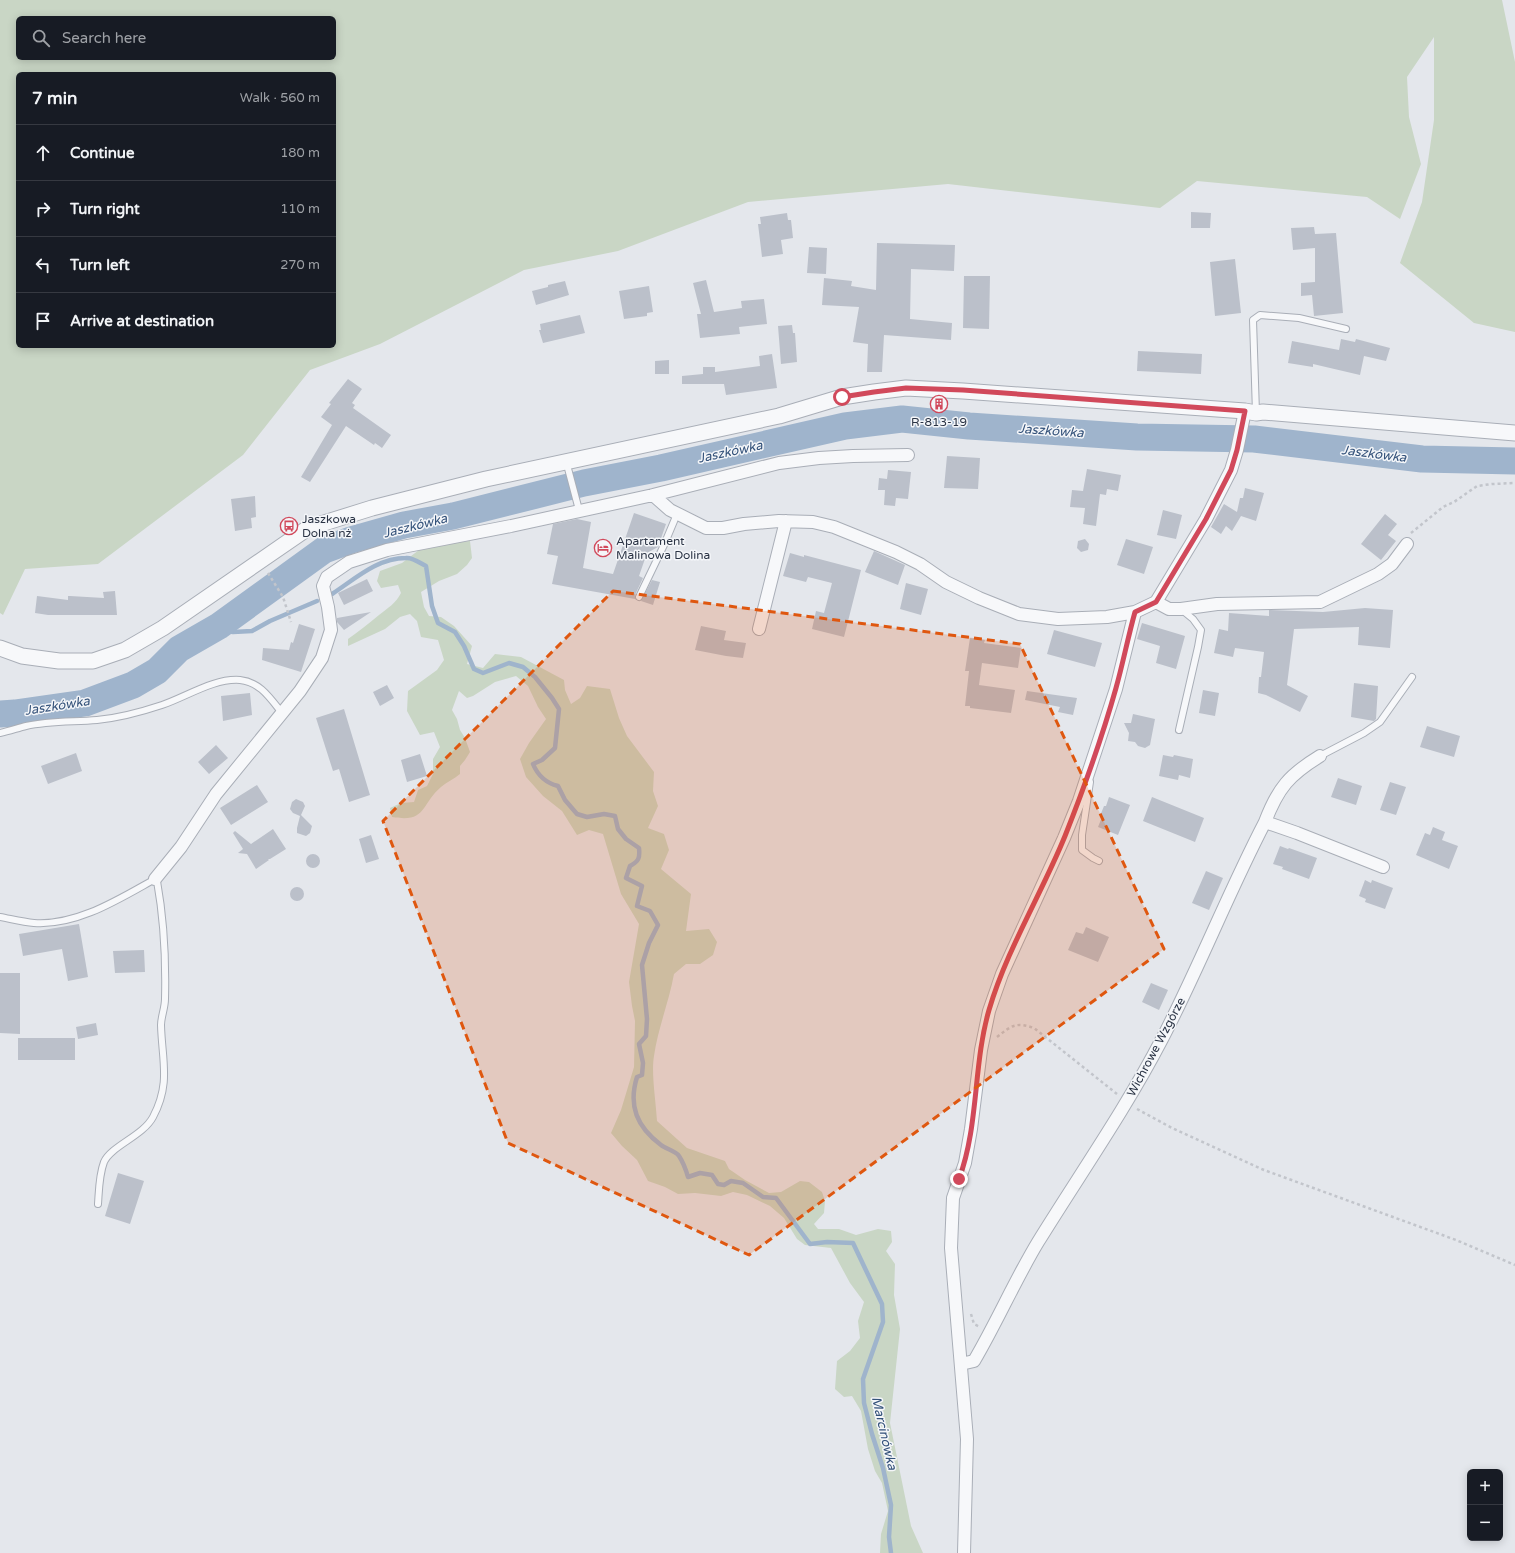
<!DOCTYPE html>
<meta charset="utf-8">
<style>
body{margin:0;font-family:"Varela Round",sans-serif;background:#242831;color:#f1f3f6}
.controls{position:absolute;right:12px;bottom:12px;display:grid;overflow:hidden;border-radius:6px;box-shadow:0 2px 10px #0003}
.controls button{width:36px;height:36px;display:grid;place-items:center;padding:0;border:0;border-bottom:1px solid #363941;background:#171b24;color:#f1f3f6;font:20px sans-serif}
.stop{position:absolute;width:12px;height:12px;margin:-9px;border:3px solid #d1495b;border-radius:50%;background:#fff}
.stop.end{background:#d1495b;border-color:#fff;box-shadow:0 1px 4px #0008}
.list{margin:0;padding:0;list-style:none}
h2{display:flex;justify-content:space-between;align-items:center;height:52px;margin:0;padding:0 16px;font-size:17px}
h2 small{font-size:13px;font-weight:400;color:#9ea1a6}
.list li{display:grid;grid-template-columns:26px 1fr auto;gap:12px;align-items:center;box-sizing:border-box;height:56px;padding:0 16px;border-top:1px solid #363941}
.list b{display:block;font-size:15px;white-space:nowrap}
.list em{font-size:13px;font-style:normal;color:#9ea1a6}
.icon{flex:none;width:22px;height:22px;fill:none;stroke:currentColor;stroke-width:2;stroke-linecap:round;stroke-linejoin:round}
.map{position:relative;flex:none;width:1515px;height:1553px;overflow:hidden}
.search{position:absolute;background:#171b24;box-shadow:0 2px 10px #0003;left:16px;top:16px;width:320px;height:44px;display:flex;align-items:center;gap:10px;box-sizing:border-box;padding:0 14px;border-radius:6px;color:#9ea1a6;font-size:15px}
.panel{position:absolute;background:#171b24;box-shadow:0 2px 10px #0003;left:16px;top:72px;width:320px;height:276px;border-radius:6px}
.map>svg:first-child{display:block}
.green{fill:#c9d6c5;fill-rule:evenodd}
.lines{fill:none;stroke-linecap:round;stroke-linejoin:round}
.stream{stroke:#9fb4cc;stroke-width:4.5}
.river{stroke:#9fb4cc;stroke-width:27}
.building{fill:#bbc0ca}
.service-casing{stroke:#a9aeb7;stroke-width:8}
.minor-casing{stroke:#a9aeb7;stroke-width:14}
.tertiary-casing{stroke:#a9aeb7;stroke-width:17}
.path{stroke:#c2c5cb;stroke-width:2.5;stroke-dasharray:3 3;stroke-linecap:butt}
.service{stroke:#f7f8fa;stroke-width:6}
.minor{stroke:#f7f8fa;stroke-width:12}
.tertiary{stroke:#f7f8fa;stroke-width:15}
.route{stroke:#d1495b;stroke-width:5}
.marked{fill:#df570f;fill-opacity:0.2;stroke:#df570f;stroke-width:3;stroke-dasharray:8 5;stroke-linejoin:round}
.labels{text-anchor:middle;stroke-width:3;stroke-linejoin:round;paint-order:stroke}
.poi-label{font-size:12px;fill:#2b3445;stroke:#f4f6f9;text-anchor:start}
.street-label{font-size:12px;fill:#2b3445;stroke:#f4f6f9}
.water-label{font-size:13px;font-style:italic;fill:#34527a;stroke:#f4f6f9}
</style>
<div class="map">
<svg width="1515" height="1553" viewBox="0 0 1515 1553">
<rect width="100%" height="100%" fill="#e4e7ec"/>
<path class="green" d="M0,0H1502L1515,62V332L1474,323L1400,263L1422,202L1434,120V37L1407,77L1409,117L1421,164L1400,219L1367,197L1197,181L1160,208L948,184L748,202L618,251L524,270L380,344L310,370L243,455L98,564L25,569L3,615L0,613ZM18,18H334V58H18ZM18,74H334V346H18Z
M470,541L472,558L467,565L457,574L439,581L421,592L424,607L429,616L441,617L454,626L472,646L467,664L483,668L495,654L521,657L564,680L565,690L571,704L580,698L587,686L610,689L619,718L627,736L654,772L653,791L658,806L648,828L664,834L669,850L661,869L691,894L686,931L709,929L717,942L713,955L700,964H686L674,974C669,1002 658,1028 654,1056C651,1073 656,1102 657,1121L687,1148L725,1161L729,1169L745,1180L769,1193L781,1192L800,1181L809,1182L822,1192L825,1201L824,1213L814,1224L818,1229H839L856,1235L878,1229L891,1231L892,1242L886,1251L895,1264L894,1295L900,1329L890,1423L911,1526L923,1553H880L881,1534L888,1511L882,1483L875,1471L868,1449L861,1411L852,1396L844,1397L835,1389L837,1361L850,1351L860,1338L858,1321L864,1302L850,1283L831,1248L805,1245L797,1239L784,1218L770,1206L747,1195L733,1192L721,1196L695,1193L678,1194L665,1187L648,1181L637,1160L622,1146L611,1133L621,1110L634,1067L635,1021L632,1006L629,982L639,924L621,894L603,834L589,830L577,835L562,811L543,796L526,777L520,759L529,743L546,719L538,707L528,686L516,676L495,682L473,696L467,698L459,691L452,710L457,719L460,730L465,738L470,752L465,760L460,766V774C454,779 447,782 441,787C420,805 427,823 392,817L390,808L401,803L414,802L418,790L427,786L433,774V759L440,747L434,732L420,735L407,711L408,691L437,670L444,660L438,640L421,637L417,621L410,614L400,617L385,629L348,646V639C359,631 368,624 379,615C388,608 396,603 401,593L398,585L381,588L377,581L380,571L402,563L419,550L449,543Z"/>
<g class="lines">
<path class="stream" d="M332,594C355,579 377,558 406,558C412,557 420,563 426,566L432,606L438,623L455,632L464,646L474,669L483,673L509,663L523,667L535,677L552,698L559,709L555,748L542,760L533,764C538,776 546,783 558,786L565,800L577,814L587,817L604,814L615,816L618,829L626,839L639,848C640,858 639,861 630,866L626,878L642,886L637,906L650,911L658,925L649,943L642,965L647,1019L646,1036L639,1044L643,1063L642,1075L637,1077C628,1106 637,1127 661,1145C666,1149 676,1151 679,1156C683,1162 686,1170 688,1177L700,1173L712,1175L718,1184L724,1185L731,1181L743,1183L763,1197L776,1198L810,1244L827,1242L853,1243L882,1304L883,1322L863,1379L864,1403L872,1434L883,1468L891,1505L889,1537L891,1553
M214,629L233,632L252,631L270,621L317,601"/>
<path class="river" d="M0,714L15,713L85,703L133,685L157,671L179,649L219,626L324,550L351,540L404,525L453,516L584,483L661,468L845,426L902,419L969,426L1137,437L1254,439L1422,459L1515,461"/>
</g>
<path class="building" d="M1191,212L1211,213L1210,228H1191Z
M787,213L788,220H791L793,238L781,240L783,254L762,257L758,224H761L760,217Z
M1314,227L1315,234L1336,233L1343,313L1314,316L1312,295L1301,296V283L1315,282V248L1293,250L1291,228Z
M877,243L955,245L954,271L911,269L910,319L952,323L951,340L884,335L882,372H867L868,344L853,342L859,307L822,305L824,278L852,281L851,286L876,290Z
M809,247L827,248L826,274L807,273Z
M1235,259L1241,313L1215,316L1210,262Z
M964,276H990L989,329L963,328Z
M706,280L714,312L742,308L741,301L764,299L767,324L739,327L740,334L700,338L697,314H701L693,283Z
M565,281L569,295L536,305L532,291L548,287V285Z
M649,286L653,312L647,313V316L624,319L619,291Z
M580,315L585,333L543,343L539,330H541L540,324Z
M792,325L793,333H795L797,362L781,364L778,326Z
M1341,339L1355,342L1356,339L1390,348L1386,361L1364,356L1360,375L1313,364V367L1288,363L1292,341L1339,350Z
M1138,351L1202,354L1201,374L1137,371Z
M772,354L777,388L726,395L724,384H682V376L703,374V367H715V372L760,366L759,356Z
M669,360V374H655V361Z
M348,379L362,389L352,403L355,405L353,408L391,435L382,448L375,443L374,445L346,426L310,482L301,477L332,425L321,417L331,404L329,403Z
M947,456L980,458L978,489L944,488Z
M1087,469L1121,475L1118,491L1107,489L1106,495L1100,494L1096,526L1083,524L1085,508L1070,507L1072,490L1083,491Z
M888,470L911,472L908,499L896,498L895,506L884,505L885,490H878L879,478L887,479Z
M1245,488L1264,493L1256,521L1241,516L1232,531L1226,526L1221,534L1211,527L1224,504L1237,512L1240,498H1243Z
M255,496L256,517L251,518L252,528L235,531L231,499Z
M1163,510L1182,515L1176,539L1157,535Z
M634,513L666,524L658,547L647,553L639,576L643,578L635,595V599L552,584L558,556L547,554L553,524L577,519L591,522L583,568L613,574Z
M1385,514L1397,524L1388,535L1396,541L1381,560L1361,544Z
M1085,539L1089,544L1088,550L1081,552L1077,548L1078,541Z
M1126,539L1153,547L1144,574L1117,565Z
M874,551L905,565L898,585L865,572Z
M790,553L804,557V555L861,570L844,637L812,629L816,611L824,613L832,583L808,577L806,582L783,576Z
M367,579L373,591L344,605L338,593Z
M652,580L660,582L653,605L641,601Z
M906,583L928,589L921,615L900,609Z
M115,591L117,615H48L35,613L37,596L68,600V596H70L104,598L103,592Z
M1365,608L1393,610L1390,648L1358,645L1359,627L1294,629L1287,685L1308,696L1300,712L1266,695L1258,693L1259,677H1261L1264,652L1235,648L1233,657L1214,653L1219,629L1228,631L1229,613L1269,616V610L1323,612Z
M371,612L344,630L337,622V618Z
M1142,623L1185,636L1176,669L1156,663L1160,646L1137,639Z
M299,624L315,629L301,672L262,660L263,648L289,650L291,642L293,643Z
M701,626L726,631L724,640L746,643L743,658L726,656L695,650Z
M1054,630L1102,643L1095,667L1047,654Z
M970,638L985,640L984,643L1021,648L1018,668L982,663L979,685L1015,690L1011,713L970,708V706H965L969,671H965Z
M1354,683L1378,686L1376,719L1374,721L1351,717Z
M387,685L394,698L380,706L373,692Z
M1203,690L1219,693L1215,716L1199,713Z
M1027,691L1077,698L1073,715L1058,712L1060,707L1025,700Z
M250,693L252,715L223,721L221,696Z
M344,709L370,795L349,802L339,769L333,771L316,718Z
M1133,714L1155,719L1150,745L1145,748L1138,746L1135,742L1128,741L1129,733L1124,723H1131Z
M1427,726L1460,736L1454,757L1420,747Z
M216,745L228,758L209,774L198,762Z
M76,753L82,771L48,784L41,766Z
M420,754L427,776L407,782L401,760Z
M1163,755L1173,757L1174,755L1193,759L1190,778L1179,775L1178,780L1159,776Z
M1338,778L1362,786L1356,805L1331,797Z
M1390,782L1406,787L1396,815L1380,810Z
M257,785L268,802L231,825L220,808Z
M1109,797L1130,805L1118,835L1098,827L1102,817L1100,816L1104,806H1106Z
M1152,797L1204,818L1195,842L1143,821Z
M296,799L303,802L305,806L301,815L312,826L310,833L306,836L297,833V828L300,816L293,813L290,809L292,802Z
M1433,827L1445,832L1442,840L1458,846L1449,869L1416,855L1425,833L1430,835Z
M273,829L286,849L270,859H268L269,860L256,869L247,854L238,853L243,849L233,833L235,831L251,844Z
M371,835L379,859L366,863L359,839Z
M1280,846L1288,849L1289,848L1317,858L1309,879L1282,869L1283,867L1273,864Z
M306 861a7 7 0 1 1 14 0a7 7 0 1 1-14 0Z
M1206,871L1223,878L1209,910L1192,903Z
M1365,880L1371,883L1372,880L1393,888L1385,909L1365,902L1366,899L1359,896Z
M290 894a7 7 0 1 1 14 0a7 7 0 1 1-14 0Z
M79,924L88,977L68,981L62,949L23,956L19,934Z
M1086,927L1109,937L1098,962L1068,950L1076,932L1083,934Z
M144,950L145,972L115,973L113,951Z
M0,973H20V1034L0,1033Z
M1151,983L1168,990L1159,1010L1142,1002Z
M96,1023L98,1035L78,1039L76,1027Z
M18,1038H75V1060H18Z
M118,1173L144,1181L130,1224L105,1216Z"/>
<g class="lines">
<defs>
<path id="service" d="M1256,413L1253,320L1260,315L1299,318L1346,329
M566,461L579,510
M639,597L664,545L677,514
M1179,730L1198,647L1201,630L1193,619L1182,610
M0,733C9,731 18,728 26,726C49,721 73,722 97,720C118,718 141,712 162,705C186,697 214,678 240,680C260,682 270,698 282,713
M1320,756L1364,733L1380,722L1412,677
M1090,782L1082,835V850L1093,858L1099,861
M0,917C11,919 23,922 34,923C77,926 119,899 155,879L157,881C164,920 166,959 165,999C165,1008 161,1017 161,1025C162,1061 171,1083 153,1117C143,1136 111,1146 104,1162C99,1175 99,1190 98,1204"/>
<path id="minor" d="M653,495L670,510L706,528H723L744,524L779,521L813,522L834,527L896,552L920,564L946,582L979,598L1019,614L1058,619L1107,617L1135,612
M1156,602L1169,609H1181L1217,604L1320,602L1378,574L1392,564L1407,544
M759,629L786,521
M1265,822C1278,788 1289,775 1320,756
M155,879L181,847L216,794L300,691L322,658L331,630L328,607L323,586L327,577L349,562L387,550L511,526L653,495L779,463L819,458L853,456L908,455
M961,1364L974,1361C997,1322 1015,1280 1038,1242C1080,1174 1125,1110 1162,1039C1199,968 1228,893 1265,822L1297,833L1383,867
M964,1553L967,1439L951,1248L953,1198L965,1163L971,1129L981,1050L989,1011L1002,974L1064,838L1079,801L1116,689L1135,612L1156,602L1206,519L1231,470L1237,450L1245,411"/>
<path id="tertiary" d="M0,648L22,656L59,661H93L125,650L163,628L308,528L372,508L486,479L779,416L842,397L874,392L906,388L963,391L1245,411L1256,413L1263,412L1515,433"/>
</defs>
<use href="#service" class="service-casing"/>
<use href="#minor" class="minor-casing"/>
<use href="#tertiary" class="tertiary-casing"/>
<path class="path" d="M1411,533L1443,507L1454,502L1477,486L1492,484L1515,483
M268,573L283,597L291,622
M997,1037C1012,1025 1016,1022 1034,1028L1117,1094
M1137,1109L1172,1128L1264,1170L1456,1240L1515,1265
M971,1314L974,1324L980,1327"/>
<use href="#service" class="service"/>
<use href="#minor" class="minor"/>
<use href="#tertiary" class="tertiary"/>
</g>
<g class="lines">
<path class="route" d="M842,397L874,392L906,388L963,390L1245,411L1237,450L1231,470L1206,519L1156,602L1135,612C1128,637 1123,663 1116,688C1102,738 1084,788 1065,836C1041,895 1007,949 989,1010C973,1065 979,1125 959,1179"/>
</g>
<path class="marked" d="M613,591L1020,644L1164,949L749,1255L508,1143L383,821Z"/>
<defs>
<symbol id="building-ring" viewBox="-11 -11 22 22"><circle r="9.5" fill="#f4f6f9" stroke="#d1495b" stroke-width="1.5"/><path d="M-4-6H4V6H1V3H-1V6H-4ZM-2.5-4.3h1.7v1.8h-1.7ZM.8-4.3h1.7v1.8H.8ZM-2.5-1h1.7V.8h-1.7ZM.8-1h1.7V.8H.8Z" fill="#d1495b"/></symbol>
<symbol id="bus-ring" viewBox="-11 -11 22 22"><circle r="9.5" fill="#f4f6f9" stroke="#d1495b" stroke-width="1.5"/><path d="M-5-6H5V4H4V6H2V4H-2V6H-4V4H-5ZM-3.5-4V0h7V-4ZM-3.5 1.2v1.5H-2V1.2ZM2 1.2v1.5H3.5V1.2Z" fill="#d1495b"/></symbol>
<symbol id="hotel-ring" viewBox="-11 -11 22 22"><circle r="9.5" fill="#f4f6f9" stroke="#d1495b" stroke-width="1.5"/><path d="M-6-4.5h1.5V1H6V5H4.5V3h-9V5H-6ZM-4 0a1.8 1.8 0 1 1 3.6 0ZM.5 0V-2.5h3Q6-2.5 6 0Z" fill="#d1495b"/></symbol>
</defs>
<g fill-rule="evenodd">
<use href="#building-ring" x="929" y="394" width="20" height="20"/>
<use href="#bus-ring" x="279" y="516" width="20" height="20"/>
<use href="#hotel-ring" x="593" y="538" width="20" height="20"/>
</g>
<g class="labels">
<g class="poi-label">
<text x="939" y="426" text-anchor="middle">R-813-19</text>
<text x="302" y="523">Jaszkowa<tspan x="302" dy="14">Dolna nż</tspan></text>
<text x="616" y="545">Apartament<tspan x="616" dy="14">Malinowa Dolina</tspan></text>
</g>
<g class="street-label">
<text transform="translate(1156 1047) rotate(-62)" y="4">Wichrowe Wzgórze</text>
</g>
<g class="water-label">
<text transform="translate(1051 430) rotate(4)" y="5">Jaszkówka</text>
<text transform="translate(730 451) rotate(-12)" y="5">Jaszkówka</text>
<text transform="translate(1374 453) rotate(7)" y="5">Jaszkówka</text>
<text transform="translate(415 525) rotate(-14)" y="5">Jaszkówka</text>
<text transform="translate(57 705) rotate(-9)" y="5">Jaszkówka</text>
<text transform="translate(885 1433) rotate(77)" y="5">Marcinówka</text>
</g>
</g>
</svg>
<div class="controls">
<button>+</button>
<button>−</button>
</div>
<div class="stop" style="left:842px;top:397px"></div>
<div class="stop end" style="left:959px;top:1179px"></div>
<div class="search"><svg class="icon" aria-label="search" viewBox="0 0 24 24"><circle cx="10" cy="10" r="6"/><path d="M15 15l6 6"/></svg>Search here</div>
<section class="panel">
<h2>7 min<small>Walk · 560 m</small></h2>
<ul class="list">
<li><svg class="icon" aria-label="ahead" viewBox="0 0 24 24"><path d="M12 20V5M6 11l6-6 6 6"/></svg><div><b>Continue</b></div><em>180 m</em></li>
<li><svg class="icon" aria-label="right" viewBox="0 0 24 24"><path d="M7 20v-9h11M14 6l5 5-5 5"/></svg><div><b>Turn right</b></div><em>110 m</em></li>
<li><svg class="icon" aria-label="left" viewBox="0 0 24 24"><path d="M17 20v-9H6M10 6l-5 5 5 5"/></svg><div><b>Turn left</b></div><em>270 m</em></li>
<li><svg class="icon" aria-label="arrive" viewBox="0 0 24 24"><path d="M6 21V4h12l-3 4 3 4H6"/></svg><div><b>Arrive at destination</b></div></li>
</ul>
</section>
</div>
